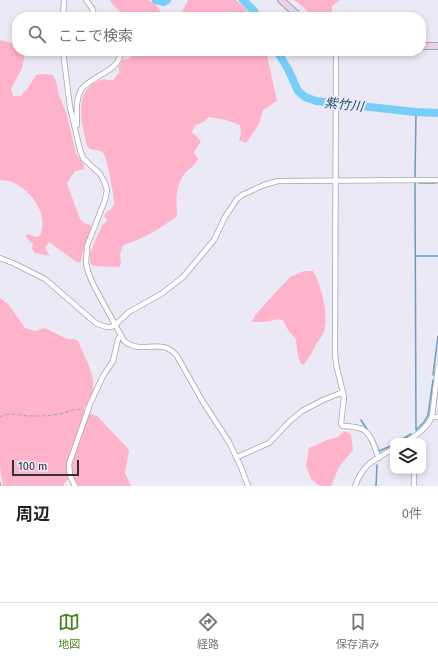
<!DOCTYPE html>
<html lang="ja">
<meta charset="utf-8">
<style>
body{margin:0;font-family:"Fira Sans","Noto Sans JP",sans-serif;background:#f2f2f2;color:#222}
.controls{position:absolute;right:12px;bottom:12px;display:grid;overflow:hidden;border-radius:8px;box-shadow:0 2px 6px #0003}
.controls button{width:36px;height:36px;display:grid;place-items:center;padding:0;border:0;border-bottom:1px solid #e0e0e0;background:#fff;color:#222;font:20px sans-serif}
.scale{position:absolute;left:12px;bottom:10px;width:67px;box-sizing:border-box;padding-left:4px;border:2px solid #323136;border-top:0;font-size:11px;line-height:14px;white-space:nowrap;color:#323136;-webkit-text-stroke:3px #ece9f6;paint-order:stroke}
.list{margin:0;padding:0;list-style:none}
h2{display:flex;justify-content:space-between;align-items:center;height:52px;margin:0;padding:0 16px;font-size:17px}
h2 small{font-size:13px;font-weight:400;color:#767676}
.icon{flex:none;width:22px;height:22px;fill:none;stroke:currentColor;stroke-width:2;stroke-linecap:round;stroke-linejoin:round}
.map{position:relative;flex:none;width:438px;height:486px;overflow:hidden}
.search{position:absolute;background:#fff;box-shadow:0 2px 6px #0003;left:12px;right:12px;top:12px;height:44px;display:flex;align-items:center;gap:10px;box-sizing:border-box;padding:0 14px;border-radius:16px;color:#767676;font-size:15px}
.sheet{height:116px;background:#fff}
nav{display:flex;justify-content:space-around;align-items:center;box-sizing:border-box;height:56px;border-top:1px solid #e0e0e0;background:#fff;font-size:11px;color:#767676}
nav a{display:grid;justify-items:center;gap:2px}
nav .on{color:#488320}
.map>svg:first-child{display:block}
.green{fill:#ffb3cb}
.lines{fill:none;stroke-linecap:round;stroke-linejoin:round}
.stream{stroke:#62a0be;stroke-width:1.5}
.river{stroke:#77cff9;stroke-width:8}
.street-casing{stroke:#a6a3b0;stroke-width:6}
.secondary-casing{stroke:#a6a3b0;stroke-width:8}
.path{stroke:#a5a3ad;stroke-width:1;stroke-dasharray:4 2;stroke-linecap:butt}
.street{stroke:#fff;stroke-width:4.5}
.secondary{stroke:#e8d2e8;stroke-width:6}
.labels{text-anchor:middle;stroke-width:4;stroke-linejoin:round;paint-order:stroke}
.water-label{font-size:13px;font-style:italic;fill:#1c4d63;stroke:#ece9f6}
</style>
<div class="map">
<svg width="438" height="486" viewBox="0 0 438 486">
<rect width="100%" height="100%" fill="#ece9f6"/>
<path class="green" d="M110,0H148L155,3L162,14L172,17L182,12L188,0H236L245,8L252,17H124C120,8 114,9 110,0Z
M293,0H340L332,6L331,17H314C306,11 302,4 293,0Z
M0,40L16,44L17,51H21L25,55L22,68L11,89L13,96H21L30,85L36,75L41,74L53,75L56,81L59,95L66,112L76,153L84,165V169L75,171L67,183L80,219L86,224L91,225C90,238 82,248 81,262L78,263L49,242L45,248L50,256L35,253L32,248L33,244L25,236L28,234L36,237L40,236C49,214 32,191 12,182C9,181 4,180 0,180Z
M132,51H266L277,101L263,110L259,124L246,143L239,140L241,133L240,125L226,120L209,117L202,123L195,125L192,132L201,141L194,152L198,159C195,166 190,168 185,173C175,186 176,201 177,216C161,228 142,240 123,245L120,255L121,264L119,267C110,266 96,268 90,264V253L102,225L106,222L107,219L104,216C107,211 112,210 114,204C115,199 107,161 105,156C104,154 102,152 101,151L90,149L87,146C82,125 72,89 101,80C104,79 109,80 113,80L119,73V66L123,60L129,59L132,55Z
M304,271H313C321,285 329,315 324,331C323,336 319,340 316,344C312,353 310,357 303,365L300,362L297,351L296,339L288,330L283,320L278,319L266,322H252L255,315L290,277Z
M0,298L9,305L25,328L35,331L45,328L67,339H74L78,341C88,366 103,384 84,408V412L97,416L129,450L125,473L131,486H78L75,480L68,479L64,484V486H3L0,467Z
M344,431L351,434L353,450L339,467L331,486H320L311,479L306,466L309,448L327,440L338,437Z"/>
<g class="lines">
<path class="stream" d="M415,177L416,113
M415,183L416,430
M419,183H436
M416,256H438
M433,375L438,336
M361,420L368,431
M416,430L424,422L428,415L433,380
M374,440L379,451L393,445
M399,441L411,434
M376,486L377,465"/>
<path class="river" d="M156,0L164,2L167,0
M243,0L254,11L257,17
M277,51L288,69L298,91L305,97L316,101L415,112L438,113"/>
<defs>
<path id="street" d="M86,0L92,8L95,17
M63,17L64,0
M63,51L70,107L80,150L83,158L100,174L104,181L107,190L105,200L87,246L86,263L88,272L93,284L124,341C143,356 161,336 177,356L203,402L229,442L241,467L248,486
M336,51L335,352L336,364L344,397L341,424L343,426C360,427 367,427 374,445C376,449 376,454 379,458
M77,125C77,113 75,101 81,90C89,77 119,71 120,55L116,51
M0,258L13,263L45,279L97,324L107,327H111L115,325L129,312L161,294L183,277L214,240L225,217L237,199L242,195L264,185L278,181L438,180
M432,417H438
M407,441C418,434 426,429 432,417L438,367
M237,457L269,443L289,422L302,411L323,400L343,392
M414,471V486
M75,486L70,476L69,464L90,404L103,376L113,361L118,339L121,335
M355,486C363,464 374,460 393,449"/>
<path id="secondary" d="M281,0L300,17
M421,46H438"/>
</defs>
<use href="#street" class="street-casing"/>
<use href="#secondary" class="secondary-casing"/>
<path class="path" d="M0,417C13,411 18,416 31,416C40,416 51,416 59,414C70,412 71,408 84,410
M0,482L1,486"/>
<use href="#street" class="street"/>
<use href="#secondary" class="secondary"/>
</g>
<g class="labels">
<g class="water-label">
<text transform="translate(344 104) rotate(6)" y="5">紫竹川</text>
</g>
</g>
</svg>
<div class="controls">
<button><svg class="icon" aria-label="layers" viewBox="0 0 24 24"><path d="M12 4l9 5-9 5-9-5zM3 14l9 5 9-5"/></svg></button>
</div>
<div class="scale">100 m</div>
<div class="search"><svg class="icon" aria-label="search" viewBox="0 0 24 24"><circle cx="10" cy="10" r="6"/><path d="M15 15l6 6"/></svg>ここで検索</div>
</div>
<section class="sheet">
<h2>周辺<small>0件</small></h2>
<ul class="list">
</ul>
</section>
<nav>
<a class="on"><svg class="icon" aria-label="map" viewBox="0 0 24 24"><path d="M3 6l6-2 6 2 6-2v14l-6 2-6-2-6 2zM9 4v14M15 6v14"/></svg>地図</a>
<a><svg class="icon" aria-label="directions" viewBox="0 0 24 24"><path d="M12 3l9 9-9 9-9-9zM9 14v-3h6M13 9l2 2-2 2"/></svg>経路</a>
<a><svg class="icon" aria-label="saved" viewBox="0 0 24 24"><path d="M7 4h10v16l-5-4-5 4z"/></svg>保存済み</a>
</nav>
